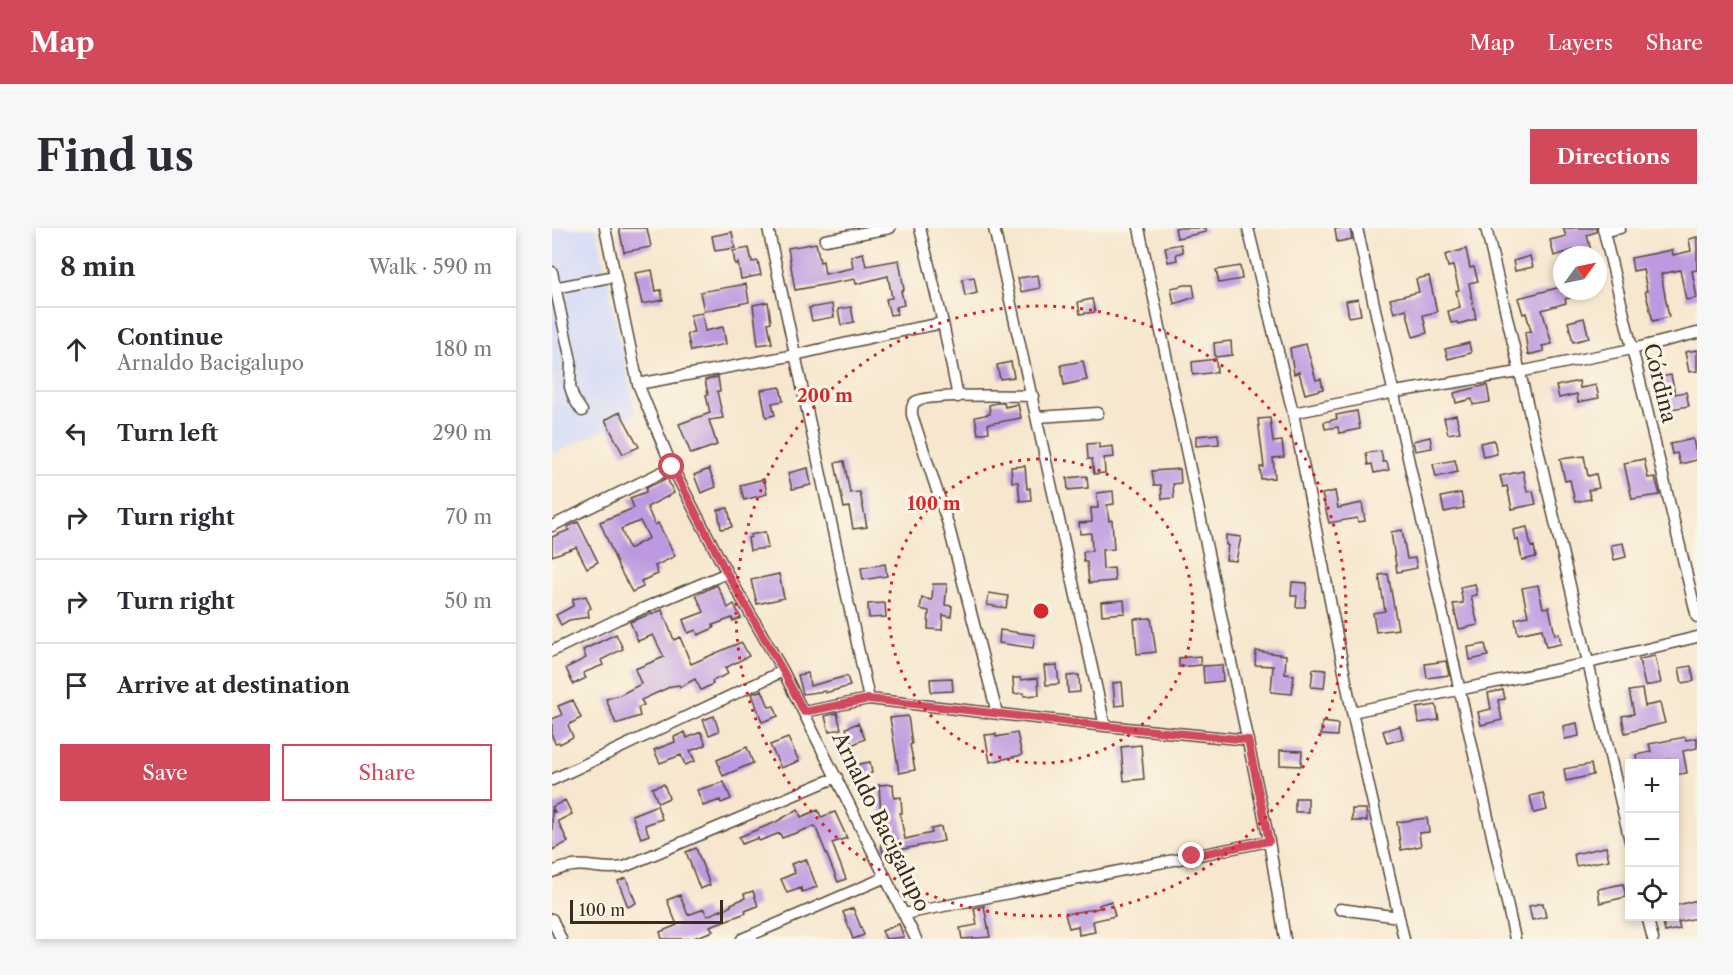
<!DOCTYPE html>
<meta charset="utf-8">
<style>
body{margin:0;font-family:"Libre Caslon Text",serif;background:#f7f7f7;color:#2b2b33}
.controls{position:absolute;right:18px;bottom:18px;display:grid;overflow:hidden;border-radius:0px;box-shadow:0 3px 9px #0003}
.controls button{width:54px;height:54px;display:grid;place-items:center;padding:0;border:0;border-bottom:2px solid #e1e1e2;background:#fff;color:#2b2b33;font:30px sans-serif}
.compass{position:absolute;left:1001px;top:18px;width:54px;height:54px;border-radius:50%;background:#fff;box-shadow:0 3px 9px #0003;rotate:57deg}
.scale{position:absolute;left:18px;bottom:15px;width:153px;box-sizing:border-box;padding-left:6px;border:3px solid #3b2a1e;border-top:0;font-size:16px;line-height:21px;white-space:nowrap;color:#3b2a1e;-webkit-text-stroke:4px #fcf5e5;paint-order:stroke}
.stop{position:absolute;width:18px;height:18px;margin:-14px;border:4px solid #d1495b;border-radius:50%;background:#fff}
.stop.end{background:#d1495b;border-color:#fff;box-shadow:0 2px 6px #0008}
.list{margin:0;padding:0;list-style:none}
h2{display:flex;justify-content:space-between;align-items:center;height:78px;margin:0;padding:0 24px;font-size:26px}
h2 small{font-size:20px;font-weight:400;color:#7c7c81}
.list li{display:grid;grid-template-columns:39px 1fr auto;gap:18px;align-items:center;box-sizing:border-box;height:84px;padding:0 24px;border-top:2px solid #e1e1e2}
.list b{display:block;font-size:22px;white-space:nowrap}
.list p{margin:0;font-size:20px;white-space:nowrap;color:#7c7c81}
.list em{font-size:20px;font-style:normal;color:#7c7c81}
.actions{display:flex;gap:12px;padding:18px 24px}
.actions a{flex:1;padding:14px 0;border:2px solid #d1495b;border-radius:0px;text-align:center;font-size:21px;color:#d1495b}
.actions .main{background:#d1495b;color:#fff}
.icon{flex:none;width:33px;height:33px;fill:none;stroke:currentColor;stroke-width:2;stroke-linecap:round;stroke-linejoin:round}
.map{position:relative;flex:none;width:1145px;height:711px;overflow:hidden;border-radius:0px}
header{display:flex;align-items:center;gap:36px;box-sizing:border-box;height:84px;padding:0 30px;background:#d1495b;color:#fff}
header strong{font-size:28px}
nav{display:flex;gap:33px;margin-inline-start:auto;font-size:21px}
.intro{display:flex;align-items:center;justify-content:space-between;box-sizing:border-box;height:144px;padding:0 36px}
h1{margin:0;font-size:42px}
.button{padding:15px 27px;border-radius:0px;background:#d1495b;color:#fff;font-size:21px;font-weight:700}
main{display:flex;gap:36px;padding:0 36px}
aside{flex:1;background:#fff;border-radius:0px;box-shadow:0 3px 9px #0003}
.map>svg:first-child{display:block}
.built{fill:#d1d9f9}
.building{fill:#bc99e0;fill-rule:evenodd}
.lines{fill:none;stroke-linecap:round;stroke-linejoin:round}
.minor-casing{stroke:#574638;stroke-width:13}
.minor{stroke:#fff;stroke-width:10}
.route{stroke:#d1495b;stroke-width:8}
.ring{fill:none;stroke:#d62828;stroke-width:3;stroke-dasharray:3 6}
.labels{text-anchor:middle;stroke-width:6;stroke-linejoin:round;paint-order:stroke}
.street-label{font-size:21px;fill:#3b2a1e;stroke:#fcf5e5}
.centre{fill:#d62828;stroke:#fcf5e5;stroke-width:3}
.ring-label{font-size:18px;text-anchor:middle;font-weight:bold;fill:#d62828;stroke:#fcf5e5;stroke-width:6;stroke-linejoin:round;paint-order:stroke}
</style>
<header>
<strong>Map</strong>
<nav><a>Map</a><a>Layers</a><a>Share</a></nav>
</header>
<div class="intro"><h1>Find us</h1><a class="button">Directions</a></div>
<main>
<aside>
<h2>8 min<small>Walk · 590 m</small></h2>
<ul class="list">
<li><svg class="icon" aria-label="ahead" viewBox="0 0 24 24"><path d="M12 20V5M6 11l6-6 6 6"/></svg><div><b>Continue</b><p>Arnaldo Bacigalupo</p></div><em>180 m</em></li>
<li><svg class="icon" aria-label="left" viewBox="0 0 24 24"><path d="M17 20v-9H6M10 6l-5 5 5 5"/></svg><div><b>Turn left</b></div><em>290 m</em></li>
<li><svg class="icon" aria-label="right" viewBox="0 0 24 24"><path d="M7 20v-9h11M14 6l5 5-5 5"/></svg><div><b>Turn right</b></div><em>70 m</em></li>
<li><svg class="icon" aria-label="right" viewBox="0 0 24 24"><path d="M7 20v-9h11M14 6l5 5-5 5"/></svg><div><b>Turn right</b></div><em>50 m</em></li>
<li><svg class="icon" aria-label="arrive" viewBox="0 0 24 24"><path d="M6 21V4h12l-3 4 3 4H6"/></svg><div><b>Arrive at destination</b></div></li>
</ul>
<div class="actions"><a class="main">Save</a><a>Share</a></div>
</aside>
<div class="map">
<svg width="1145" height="711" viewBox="0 0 1145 711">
<rect width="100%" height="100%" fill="#fcf5e5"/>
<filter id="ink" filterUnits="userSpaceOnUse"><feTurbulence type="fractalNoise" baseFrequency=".0167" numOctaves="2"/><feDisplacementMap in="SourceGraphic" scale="12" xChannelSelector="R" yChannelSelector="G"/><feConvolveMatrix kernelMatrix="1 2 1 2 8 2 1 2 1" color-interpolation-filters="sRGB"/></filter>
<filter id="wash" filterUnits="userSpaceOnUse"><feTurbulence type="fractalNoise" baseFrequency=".008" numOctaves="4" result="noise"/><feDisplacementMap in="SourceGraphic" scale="24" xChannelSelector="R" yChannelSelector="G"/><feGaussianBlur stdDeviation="1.35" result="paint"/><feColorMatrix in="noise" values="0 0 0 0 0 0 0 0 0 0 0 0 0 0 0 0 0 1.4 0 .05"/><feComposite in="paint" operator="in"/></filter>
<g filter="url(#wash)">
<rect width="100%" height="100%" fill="#f6e7ce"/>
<path class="built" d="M0,0H44L84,186L0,227Z"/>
<g id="blocks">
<path class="building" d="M67,0H95L99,19L72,24Z
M623,0H654V4L625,10Z
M788,0H798L800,11L785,14L783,1Z
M1011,0H1044V4L1035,7L1040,27H1023L1022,22L1002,28L998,12L1014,8Z
M180,4L183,20L163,23L160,8Z
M1145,9V42L1140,43L1145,70L1134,72L1128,42L1109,46L1117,89L1101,93L1093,63H1095L1091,41L1081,43L1079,30L1120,22L1121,27L1139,23L1137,11Z
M264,15L268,34L271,33L273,46L301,40L299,28L311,25L314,38L347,32L352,62L349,63L352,77L344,79L345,86L338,87L334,71L340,70L336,48L304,56L303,51L243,62L236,20Z
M629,16L631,24L624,26L625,32L616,34L613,19Z
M197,20L200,34L206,33L209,47L189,51L186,35L183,36L181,23Z
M914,21L918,40L922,39L926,53L917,55L924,91L906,96L905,94L899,95L896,83L908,79L904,63L907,62L901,38L896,39L893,27Z
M978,28L981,39L963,43L961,33Z
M688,38L690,51L667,55L664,42Z
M100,42L104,63L109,62L111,72L90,76L83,45Z
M486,47L488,60L469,64L466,50Z
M877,48L885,84L871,87L875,105L861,109L854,81L842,85L838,71L867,64L864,51Z
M422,49L425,65L413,68L410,51Z
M194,56L197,74L152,83L148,64Z
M633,57H641L643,69L622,76L619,60Z
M1009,59L1010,63H1034V66L1013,71L1014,75L990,82L1000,116L990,118L992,123L976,127L973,104L979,103L974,85L971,86L966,70Z
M540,71L543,84L528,86L526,74Z
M806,71L809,87L797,89L794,73Z
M216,74L219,94L216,95L220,115L206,117L201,77Z
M280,76L282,89L260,93L257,80Z
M299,79L302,94L289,97L286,81Z
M150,85L153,103L171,99L174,116L139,123L135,106L142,105L138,87Z
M1032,90L1037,110L1021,114L1016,94Z
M679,113L680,127L663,129L662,115Z
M917,115L919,125L896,131L893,121Z
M754,116L764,152L769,151L771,161L753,166L747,144L742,146L738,120Z
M1145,122V143L1137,144L1133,124Z
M664,131L665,144L641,147L640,134Z
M531,133L535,152L512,157L509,137Z
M459,134L462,149L448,151L445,137Z
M1119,147L1123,166L1134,164L1137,178L1114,182L1107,149Z
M166,149L168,163H165L171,190L157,192L165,217L139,226L127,196L158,185L154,167L156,166L153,152Z
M1027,153L1028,160L1044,157L1047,170L1026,174L1025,166L1007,170L1004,158Z
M935,157L938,174L921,177L920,171L904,175L902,165Z
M228,159L231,173L220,175L223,187L214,189L209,162Z
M445,175H452L453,179L466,176L469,190L436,196L437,204L426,206L423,189L438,186L437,177Z
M805,183L808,201L787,205L786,199L773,201L772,194L785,191L784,187Z
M68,184L87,219L71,226L53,192Z
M904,187L908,204L896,206L892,190Z
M718,190L721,214L730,213L732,229L721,230L723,250L709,251L708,239H712L706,191Z
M666,206L667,216L644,218V208Z
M878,209L880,220L863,223L861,213Z
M1141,211L1143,221H1145V232L1128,236L1125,225L1120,226L1118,216Z
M942,212L945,226L931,229L928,215Z
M547,215V220L561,218L562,229L552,230L553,245L542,246L540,231H536L535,216Z
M829,223L831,234H835L837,242L822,245L820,236L816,237L814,225Z
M1032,228L1036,248L1044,246L1047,260L1036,262L1039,271L1023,274L1018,252L1013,253L1008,231Z
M1092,231L1096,250L1103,249L1108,267L1080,271L1072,235Z
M903,232L906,244L884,249L881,236Z
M292,233L298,265L308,264L315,299L301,301L297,279L292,280L283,235Z
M473,238L475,261L478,260L479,272L468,273L466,254H460L459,239Z
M256,240L259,257L240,261L236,245Z
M157,241L164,259L149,265L142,247Z
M628,241L629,255L621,256L622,270L610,271L609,257H602L600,243Z
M971,243L975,264L981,263L984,276L960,281L955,258L951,259L948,248Z
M535,248L536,260L516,262L515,250Z
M115,250L122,265L95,279L103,297L106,295L123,328L103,338L106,346L89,353L91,359L80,364L67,340L48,294L82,280L78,270L94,264V260ZM88,293L97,310L77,321L69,301Z
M212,251L215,266L192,272L188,257Z
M561,263L562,276L555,277L557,293L560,292L562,321L550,322L551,341L562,340L563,353L537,355L535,334H532L531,324L540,323L539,305L528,306L527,295L540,294L539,280H546L545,265Z
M783,263L786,280L810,275L813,293L806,294L805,290L777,295L770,266Z
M909,265L912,280L892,284L889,269Z
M176,280L180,299L169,301L166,282Z
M26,294L46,334L35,340L24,319L0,328V309L17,302L15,299Z
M975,299L979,319L982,318L984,329L970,332L966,311L963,312L961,302Z
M850,302L855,331L863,330L865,340L845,344L839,304Z
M213,304L216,320L198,322L196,310L199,309L198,307Z
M674,307L689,309L684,333L674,332L676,317H674Z
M1071,315L1074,329L1062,332L1059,317Z
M333,336L335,348L311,352L309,340Z
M227,346L232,370L205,376L199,352Z
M836,346L846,401L824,404L821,385L833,383L827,347Z
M740,354L755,355L753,379H744L745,368H739Z
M381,356H395L393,377L400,378L399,389L391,387L390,402L376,401L377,383L368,381L370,370L380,372Z
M923,356L925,367L919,368L926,397L907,401L901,376L911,375L908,359Z
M165,357L176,380L182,376L189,390L181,393L180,390L161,397L162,400L146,407L144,402L136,405L131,392L152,384L144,367Z
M986,357L991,380L997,379L1003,407L1007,406L1009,416L994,419L990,401L966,406L963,391L976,388L970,360Z
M437,365L456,368L454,380L435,377Z
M34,368L39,380L36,382L37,389L17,392L9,397L4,387L21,378V371Z
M572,372L573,385L550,387L549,374Z
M333,375L334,389L317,390L316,376Z
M110,382L122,412L128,409L139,436L187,415H190L197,428L173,440L176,446L160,453L161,456L149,462L143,451L128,459L127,457L120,458L89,472L92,477L86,480L88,488L64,496L54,471L68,467L89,456L83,441L112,429L101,407L86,413L78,394Z
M599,390L604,424L585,426L582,391Z
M448,402L483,407L481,420L447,415Z
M64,406L71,421L49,432L51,437L31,445L34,450L22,456L20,454L14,440L34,430L31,422Z
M933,416L936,428L918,432L916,419Z
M704,423L734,427L733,446L742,447L740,466L719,464L721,438L703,437Z
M648,428L649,437L627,439V430Z
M1103,428L1109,455L1093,458L1087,431Z
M894,433L897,447L875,450L873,436Z
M505,437L507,456L494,457L492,438Z
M670,437L671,453L652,455L651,438Z
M1139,438L1142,453L1130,455L1127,440Z
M761,441L774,442L772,460L759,459Z
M256,445L258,458L295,448L298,458L273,465V463L251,466L246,447Z
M527,447L528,464L516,465L515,448Z
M400,450L401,463L379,464L378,451Z
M461,450H468L469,452L486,450L487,467L472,468V465L462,466Z
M570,454L572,477L563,478L561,455Z
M1090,461L1093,478L1108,475L1113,495L1073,505L1070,488L1082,486L1077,463Z
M210,462L217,479L222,478L226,488L210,494L200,466Z
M951,462L953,471L946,472L950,492L929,497L926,484L939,481L936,465Z
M21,472L29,490L16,497L21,509L8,516L7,514L3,515L0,508V491L10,487L6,478Z
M884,477L887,492L867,495L865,480Z
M285,485L289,501L277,504L273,488Z
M162,488L167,503L157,507L151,492Z
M356,488L360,516L358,517L363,542L347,545L338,490Z
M770,494L786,496L785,508L769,507Z
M306,495L313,511L300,517L294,500Z
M1025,495L1027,508L1013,511L1011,498Z
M848,498L851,511L835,515L831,503Z
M133,504L135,510L149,504L154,517L138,523L143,533L133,537L129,527L108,535L102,522L123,514L122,509Z
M465,505L470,527L438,534L433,507L444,506V509Z
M1133,509L1134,512L1145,510V520L1131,523L1135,545L1122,547V536H1120L1119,531L1099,536H1086L1084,527L1099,524L1097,516Z
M236,510L247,533L229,540L218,517Z
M589,517L592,551L572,553L569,519Z
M195,519L201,535L171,548L165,532Z
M728,522L750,523L749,538L728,537Z
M318,534L320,545L300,550L297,538Z
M1039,536L1041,547L1014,553L1012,541Z
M172,554L179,571L169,575L168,572L151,578L145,562Z
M112,556L117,570L106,575L100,560Z
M341,556L342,570L349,569L350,585H348L353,611L380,605L379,601L389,599L392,613L331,625L329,615L338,613L333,587H329L327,557Z
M991,565L995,582L982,585L978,568Z
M743,570H756V584H743Z
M13,572L20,586L6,593L16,614L0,622V581L1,584H3L0,579Z
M105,577L110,591L93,597L97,607L89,610L80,587Z
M246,581L249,589L266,582L269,589L283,584L295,610L280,615L294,651L286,654L263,598L230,610L228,605L207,613L206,610L190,616L187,609L224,594Z
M800,581H814L815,593H800Z
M875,590L877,604L867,605L869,618L849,622L845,594Z
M1054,619L1057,632L1024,638L1022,626Z
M144,620L158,657L148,661L134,624Z
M254,631L265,659L250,664L249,660L235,665L229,651L243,645L239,636Z
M74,650L84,675L76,679L66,653Z
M1071,656L1074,669L1048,675L1046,661Z
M201,663L206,678L193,683L194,685L158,698L161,703L139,711H110L108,704L125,697L115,672L128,667L136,687L152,681L155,688L179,678V676L193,670L192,666Z
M1145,672V690L1126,694L1128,701L1113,704L1110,688H1122V678Z
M559,673L563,688L541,693L543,704L527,707L526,698L517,700L513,686L548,680L547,677Z
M991,675L994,689L980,692L977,678Z
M432,678L438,709L410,711L408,700L425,697L422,680Z
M301,680L312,707L301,711L291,684Z
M347,696L352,709L334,711L330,703Z"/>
</g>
</g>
<g filter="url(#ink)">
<use href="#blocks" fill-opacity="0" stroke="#574638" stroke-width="1.5"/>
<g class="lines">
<defs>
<path id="minor" d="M53,0L86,156L120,239L175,345L231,443L364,711
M216,0L317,471
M368,0L391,95L406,169
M442,0L553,498
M587,0L717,613L733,711
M696,0L741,185L800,484L852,711
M805,0L963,711
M934,0L1078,613
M1051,0L1145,389
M1052,3L1068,0
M273,12L338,0
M0,44L19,133L18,159L22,171L30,183
M2,60L63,48
M86,156L243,127L339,105L391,95
M741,185L843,164L967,144L1080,121L1145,105
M486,189L546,185
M0,298L120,239
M0,423L66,391L175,345
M252,484L317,471L553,498L696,512
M800,484L1036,435L1145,409
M445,485L396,296L360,187C360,182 359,178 363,174C374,165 463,168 481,168
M0,552L231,443
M0,644C31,630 43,644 72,639L285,549
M788,681L847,689
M352,686L717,613
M1095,688L1101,711
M0,691L9,711
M190,711L334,649"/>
</defs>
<use href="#minor" class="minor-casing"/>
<use href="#minor" class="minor"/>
</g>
</g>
<g class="lines" filter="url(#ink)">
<path class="route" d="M120,239L175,345L231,443L252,484L317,471L553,498L696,512L717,613L640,628"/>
</g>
<g class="ring">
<circle cx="489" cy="383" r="152"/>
<circle cx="489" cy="383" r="305"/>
</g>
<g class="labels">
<g class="street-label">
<text transform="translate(1108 155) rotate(76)" y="7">Córdina</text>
<text transform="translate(329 594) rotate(64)" y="7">Arnaldo Bacigalupo</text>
</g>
</g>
<circle cx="489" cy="383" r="9" class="centre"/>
<g class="ring-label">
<text x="273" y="174">200 m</text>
<text x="382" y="282">100 m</text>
</g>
</svg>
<div class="controls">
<button>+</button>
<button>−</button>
<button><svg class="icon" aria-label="locate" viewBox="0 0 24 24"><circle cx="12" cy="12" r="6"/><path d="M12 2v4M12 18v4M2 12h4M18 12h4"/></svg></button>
</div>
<svg class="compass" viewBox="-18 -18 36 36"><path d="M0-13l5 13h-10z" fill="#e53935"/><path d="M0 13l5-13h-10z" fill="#7c7c81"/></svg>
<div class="scale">100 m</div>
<div class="stop" style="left:120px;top:239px"></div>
<div class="stop end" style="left:640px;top:628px"></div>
</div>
</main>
